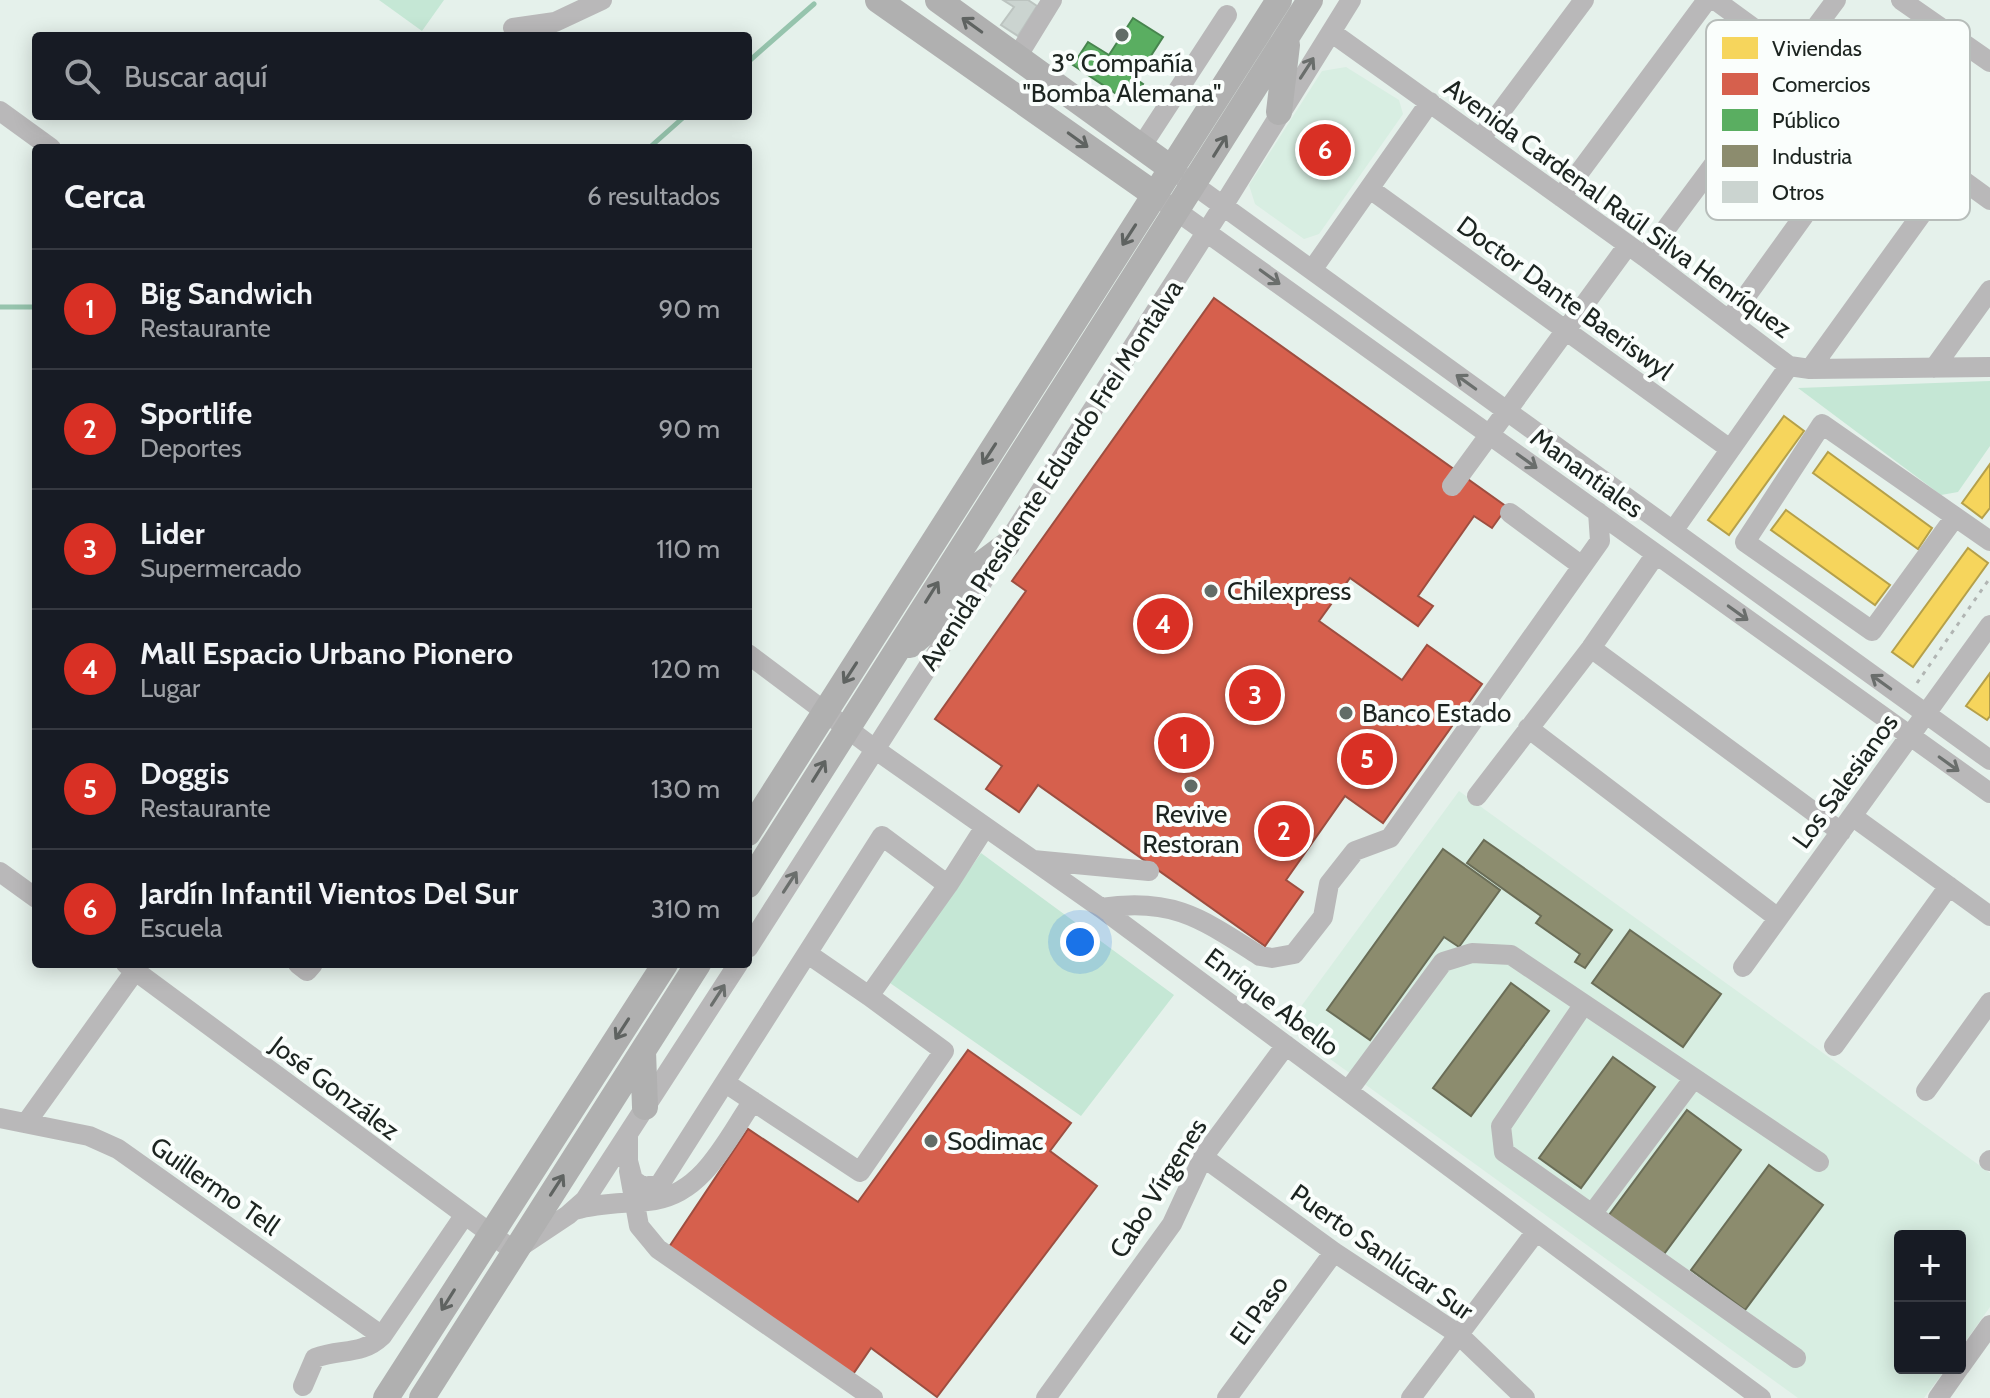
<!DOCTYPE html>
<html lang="es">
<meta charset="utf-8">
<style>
body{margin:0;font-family:Cabin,sans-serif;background:#242831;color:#f1f3f6}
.controls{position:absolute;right:24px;bottom:24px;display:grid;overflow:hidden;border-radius:8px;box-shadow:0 4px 20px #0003}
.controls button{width:72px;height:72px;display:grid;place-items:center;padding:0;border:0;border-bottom:2px solid #363941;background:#171b24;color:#f1f3f6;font:40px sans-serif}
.you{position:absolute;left:1080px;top:942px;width:28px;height:28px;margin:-20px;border:6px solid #fff;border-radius:50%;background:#1a73e8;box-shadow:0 0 0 12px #1a73e833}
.badge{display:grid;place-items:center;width:52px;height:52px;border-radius:50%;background:#d93025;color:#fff;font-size:26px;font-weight:700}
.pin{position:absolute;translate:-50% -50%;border:4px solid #fff;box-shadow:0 2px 8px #0006}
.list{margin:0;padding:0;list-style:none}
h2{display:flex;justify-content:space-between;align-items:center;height:104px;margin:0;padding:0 32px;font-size:34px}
h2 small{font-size:26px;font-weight:400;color:#9ea1a6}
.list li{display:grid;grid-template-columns:52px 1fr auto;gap:24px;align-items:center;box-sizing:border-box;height:120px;padding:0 32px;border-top:2px solid #363941}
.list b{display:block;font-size:30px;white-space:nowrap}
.list p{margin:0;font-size:26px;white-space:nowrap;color:#9ea1a6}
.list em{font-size:26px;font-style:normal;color:#9ea1a6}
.icon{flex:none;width:44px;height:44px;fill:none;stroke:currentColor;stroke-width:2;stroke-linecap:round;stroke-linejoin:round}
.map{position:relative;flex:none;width:1990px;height:1398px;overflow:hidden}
.search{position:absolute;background:#171b24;box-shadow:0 4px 20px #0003;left:32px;top:32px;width:720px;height:88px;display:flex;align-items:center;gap:20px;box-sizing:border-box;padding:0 28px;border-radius:8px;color:#9ea1a6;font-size:30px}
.panel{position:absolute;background:#171b24;box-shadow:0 4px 20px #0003;left:32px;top:144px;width:720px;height:824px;border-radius:8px}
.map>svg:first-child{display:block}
.built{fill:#d8eee2}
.green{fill:#c5e7d5}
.homes{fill:#f6d55c;stroke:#b5a04a;stroke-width:2}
.shops{fill:#d6604d;stroke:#9e4e40;stroke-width:2}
.public{fill:#5aae61;stroke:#47854e;stroke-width:2}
.industry{fill:#8c8c6e;stroke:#6a6d57;stroke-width:2}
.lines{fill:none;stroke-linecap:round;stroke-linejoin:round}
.stream{stroke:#96c4ad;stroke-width:5}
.building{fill:#cbd4d0;stroke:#bcc4c0;stroke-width:2}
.path{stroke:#b1b5b3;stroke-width:3;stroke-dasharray:4 6;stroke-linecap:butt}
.minor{stroke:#b9b8b9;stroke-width:20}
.major{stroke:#b0b0b0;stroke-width:26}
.oneway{stroke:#5f6361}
.oneway2{stroke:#6a6e6c}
.poi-dot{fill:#626c67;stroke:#fafefc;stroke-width:3}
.labels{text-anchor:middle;stroke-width:8;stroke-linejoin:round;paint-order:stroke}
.poi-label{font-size:26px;fill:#1c2420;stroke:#fafefc;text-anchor:start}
.street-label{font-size:26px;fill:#1c2420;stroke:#fafefc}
.key{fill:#fafefc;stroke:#b7bdba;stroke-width:2}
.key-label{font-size:22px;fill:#1c2420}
</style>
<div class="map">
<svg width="1990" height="1398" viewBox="0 0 1990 1398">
<rect width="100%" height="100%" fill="#e5f1eb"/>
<path class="built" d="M1346,67L1399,100L1403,114L1319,234L1304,239L1255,204L1249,185L1322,71Z
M1459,791L1990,1173V1307L1960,1349V1236H1900V1368H1946L1924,1398H1798L1286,1027Z"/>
<path class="green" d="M379,0H444L422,31Z
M1990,381V446L1958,492L1941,495L1798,388Z
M981,853L1174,995L1081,1116L890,983Z"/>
<path class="homes" d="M1784,416L1804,431L1729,535L1708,520Z
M1828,452L1932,528L1918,549L1813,473Z
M1990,464V508L1982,518L1962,503Z
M1786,510L1890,585L1875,605L1771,530Z
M1968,548L1988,563L1913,667L1892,652Z
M1990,673V716L1987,720L1966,706Z"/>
<path class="shops" d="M1214,298L1507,507L1492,528L1474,516L1418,596L1433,606L1418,626L1350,578L1319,621L1402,680L1427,645L1482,684L1383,823L1345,796L1286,880L1303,892L1265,946L1038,785L1019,812L986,789L1002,766L935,719L1026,591L1012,581Z
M968,1050L1071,1123L1050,1151L1097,1186L937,1397L871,1348L849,1380L669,1247L748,1129L858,1202Z"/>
<path class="public" d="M1133,18L1163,37L1136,79L1143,84L1130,103L1073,65L1088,42L1109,55Z"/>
<path class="industry" d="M1484,840L1612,930L1585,968L1575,962L1580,954L1536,923L1541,916L1467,863Z
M1443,849L1500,890L1459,947L1444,937L1370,1040L1327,1010Z
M1630,930L1721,994L1683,1047L1592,983Z
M1511,983L1549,1011L1471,1116L1433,1088Z
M1613,1057L1655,1087L1581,1188L1539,1158Z
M1687,1110L1741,1150L1664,1254L1609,1215Z
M1769,1165L1823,1205L1745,1310L1691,1270Z"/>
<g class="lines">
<path class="stream" d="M748,62L814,4
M649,148L685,116
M0,307H36"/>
</g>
<path class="building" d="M1003,0H1028L1037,6L1018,36L1001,25L1014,7Z"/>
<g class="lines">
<path class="path" d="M1917,683L1990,578"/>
<path class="minor" d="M1715,0L1990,200
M1901,0L1990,62
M513,28L555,22L602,0
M1331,32L1645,257L1789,366L1810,369L1990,367
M1017,57L1052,0
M0,111L51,148
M1481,138L1584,0
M1141,147L1227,15
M1183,177L1990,760
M1370,189L1730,449
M1561,197L1707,0
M1167,204L1990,793
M1645,257L1836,0
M1312,270L1430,102
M1729,320L1875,117
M1934,368L1990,290
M1810,369L1952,172
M1452,486L1628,245
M1510,513L1582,566
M1955,517L1872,631L1745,542L1822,424L1990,541
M1673,531L1789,366
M1591,648L1841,832
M748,654L876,750L1101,908L1761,1398
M1528,728L1778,918
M1477,796L1591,648L1656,554
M1852,816L1990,916
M1033,860L1149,871
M0,872L36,898
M948,885L985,827
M1101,908C1173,897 1202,919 1260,956L1272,958L1294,954L1323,917L1329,884L1355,851L1390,838L1600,541L1598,512
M748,948L1223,206L1351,0
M808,954L869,996
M126,964L514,1251L568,1215L585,1200L738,964
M298,964L307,971L313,964
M1743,967L1990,625
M1584,1004L1501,1126L1504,1152L1796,1358
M1834,1046L1949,886
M1348,1091L1443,962L1472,953L1511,955L1819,1162
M1926,1091L1990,1002
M0,1118L89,1136L118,1149L382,1336
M26,1123L135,971
M628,1135V1161L633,1180L643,1187L660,1184L882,836L948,885L869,996L944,1051L860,1172L727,1084
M1203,1157L1334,1252L1458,1334L1525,1398
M1989,1161L1990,1160
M629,1171L639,1226L658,1249L873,1398
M575,1210C602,1202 628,1204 655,1200C704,1192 727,1139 753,1101
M1592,1214L1694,1078
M1960,1367L1990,1325
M303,1386L315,1358C341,1348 361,1356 382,1336L464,1216
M1046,1398L1172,1224L1203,1157L1286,1045
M1227,1398L1334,1252
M1411,1398L1535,1233
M1938,1398L1959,1368"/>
<path class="major" d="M878,0L1154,194
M938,0L1172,169
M1279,112L1287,45
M910,645L930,628L980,565L1007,545
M748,833L1279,0
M748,885L1310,0
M643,1051L645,1107
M386,1398L665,964
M422,1398L698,964"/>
</g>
<defs><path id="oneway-shaft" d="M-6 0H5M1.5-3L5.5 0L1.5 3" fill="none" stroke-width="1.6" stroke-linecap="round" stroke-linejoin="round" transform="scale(2)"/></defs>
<g class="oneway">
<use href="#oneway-shaft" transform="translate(972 25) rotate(-144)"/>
<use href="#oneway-shaft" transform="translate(1078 140) rotate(36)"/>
<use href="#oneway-shaft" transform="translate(1220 146) rotate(-58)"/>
<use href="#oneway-shaft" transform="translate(1129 235) rotate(123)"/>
<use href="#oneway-shaft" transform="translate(989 454) rotate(123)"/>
<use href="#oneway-shaft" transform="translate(932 592) rotate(-58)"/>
<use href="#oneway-shaft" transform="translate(850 673) rotate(123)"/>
<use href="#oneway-shaft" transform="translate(819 771) rotate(-58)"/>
<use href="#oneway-shaft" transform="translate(622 1029) rotate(123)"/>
<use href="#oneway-shaft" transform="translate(557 1185) rotate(-57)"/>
<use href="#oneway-shaft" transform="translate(448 1300) rotate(122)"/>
</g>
<g class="oneway2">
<use href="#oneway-shaft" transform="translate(1307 68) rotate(-57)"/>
<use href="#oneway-shaft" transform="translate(1270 277) rotate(36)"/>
<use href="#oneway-shaft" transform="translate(1466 382) rotate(-144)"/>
<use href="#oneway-shaft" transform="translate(1527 461) rotate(36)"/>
<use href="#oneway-shaft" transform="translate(1738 613) rotate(36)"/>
<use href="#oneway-shaft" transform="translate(1881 682) rotate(-144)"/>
<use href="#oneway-shaft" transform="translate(1949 764) rotate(36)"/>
<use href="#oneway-shaft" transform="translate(790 882) rotate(-57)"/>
<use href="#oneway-shaft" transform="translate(718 995) rotate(-57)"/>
</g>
<g class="poi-dot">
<circle cx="1122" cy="35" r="8"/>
<circle cx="1211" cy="591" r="8"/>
<circle cx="1346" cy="713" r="8"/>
<circle cx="1191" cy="786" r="8"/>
<circle cx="931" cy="1141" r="8"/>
</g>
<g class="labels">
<g class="poi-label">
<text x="1122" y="72" text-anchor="middle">3º Compañía<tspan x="1122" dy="30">"Bomba Alemana"</tspan></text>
<text x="1227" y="600">Chilexpress</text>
<text x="1362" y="722">Banco Estado</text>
<text x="1191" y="823" text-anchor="middle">Revive<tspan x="1191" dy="30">Restoran</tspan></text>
<text x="947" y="1150">Sodimac</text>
</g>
<g class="street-label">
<text transform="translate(1618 208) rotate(36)" y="9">Avenida Cardenal Raúl Silva Henríquez</text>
<text transform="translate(1565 298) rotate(36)" y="9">Doctor Dante Baeriswyl</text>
<text transform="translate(1587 473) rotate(36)" y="9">Manantiales</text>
<text transform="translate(1051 475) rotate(-57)" y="9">Avenida Presidente Eduardo Frei Montalva</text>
<text transform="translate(1845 781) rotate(-54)" y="9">Los Salesianos</text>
<text transform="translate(1272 1002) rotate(37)" y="9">Enrique Abello</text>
<text transform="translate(335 1088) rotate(37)" y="9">José González</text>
<text transform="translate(215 1186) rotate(35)" y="9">Guillermo Tell</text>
<text transform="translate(1158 1188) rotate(-58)" y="9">Cabo Vírgenes</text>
<text transform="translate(1382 1252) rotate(35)" y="9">Puerto Sanlúcar Sur</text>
<text transform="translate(1259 1310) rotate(-54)" y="9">El Paso</text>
</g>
</g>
<rect x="1706" y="20" width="264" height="200" rx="12" class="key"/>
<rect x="1722" y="37" width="36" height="22" fill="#f6d55c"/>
<rect x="1722" y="73" width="36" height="22" fill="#d6604d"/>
<rect x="1722" y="109" width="36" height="22" fill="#5aae61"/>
<rect x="1722" y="145" width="36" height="22" fill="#8c8c6e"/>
<rect x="1722" y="181" width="36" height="22" fill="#cbd4d0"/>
<g class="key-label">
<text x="1772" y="56">Viviendas</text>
<text x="1772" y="92">Comercios</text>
<text x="1772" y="128">Público</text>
<text x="1772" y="164">Industria</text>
<text x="1772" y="200">Otros</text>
</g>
</svg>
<div class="controls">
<button>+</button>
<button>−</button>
</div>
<div class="you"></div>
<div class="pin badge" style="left:1184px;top:743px">1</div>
<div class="pin badge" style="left:1284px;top:831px">2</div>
<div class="pin badge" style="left:1255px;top:695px">3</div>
<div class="pin badge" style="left:1163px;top:624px">4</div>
<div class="pin badge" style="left:1367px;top:759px">5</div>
<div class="pin badge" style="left:1325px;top:150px">6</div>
<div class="search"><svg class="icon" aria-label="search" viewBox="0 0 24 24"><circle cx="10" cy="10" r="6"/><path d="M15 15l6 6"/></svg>Buscar aquí</div>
<section class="panel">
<h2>Cerca<small>6 resultados</small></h2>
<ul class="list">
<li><span class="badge">1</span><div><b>Big Sandwich</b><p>Restaurante</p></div><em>90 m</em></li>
<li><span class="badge">2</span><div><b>Sportlife</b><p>Deportes</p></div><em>90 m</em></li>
<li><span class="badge">3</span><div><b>Lider</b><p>Supermercado</p></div><em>110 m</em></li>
<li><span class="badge">4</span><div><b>Mall Espacio Urbano Pionero</b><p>Lugar</p></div><em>120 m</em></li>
<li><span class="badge">5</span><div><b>Doggis</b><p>Restaurante</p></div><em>130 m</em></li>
<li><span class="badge">6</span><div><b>Jardín Infantil Vientos Del Sur</b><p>Escuela</p></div><em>310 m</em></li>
</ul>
</section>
</div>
